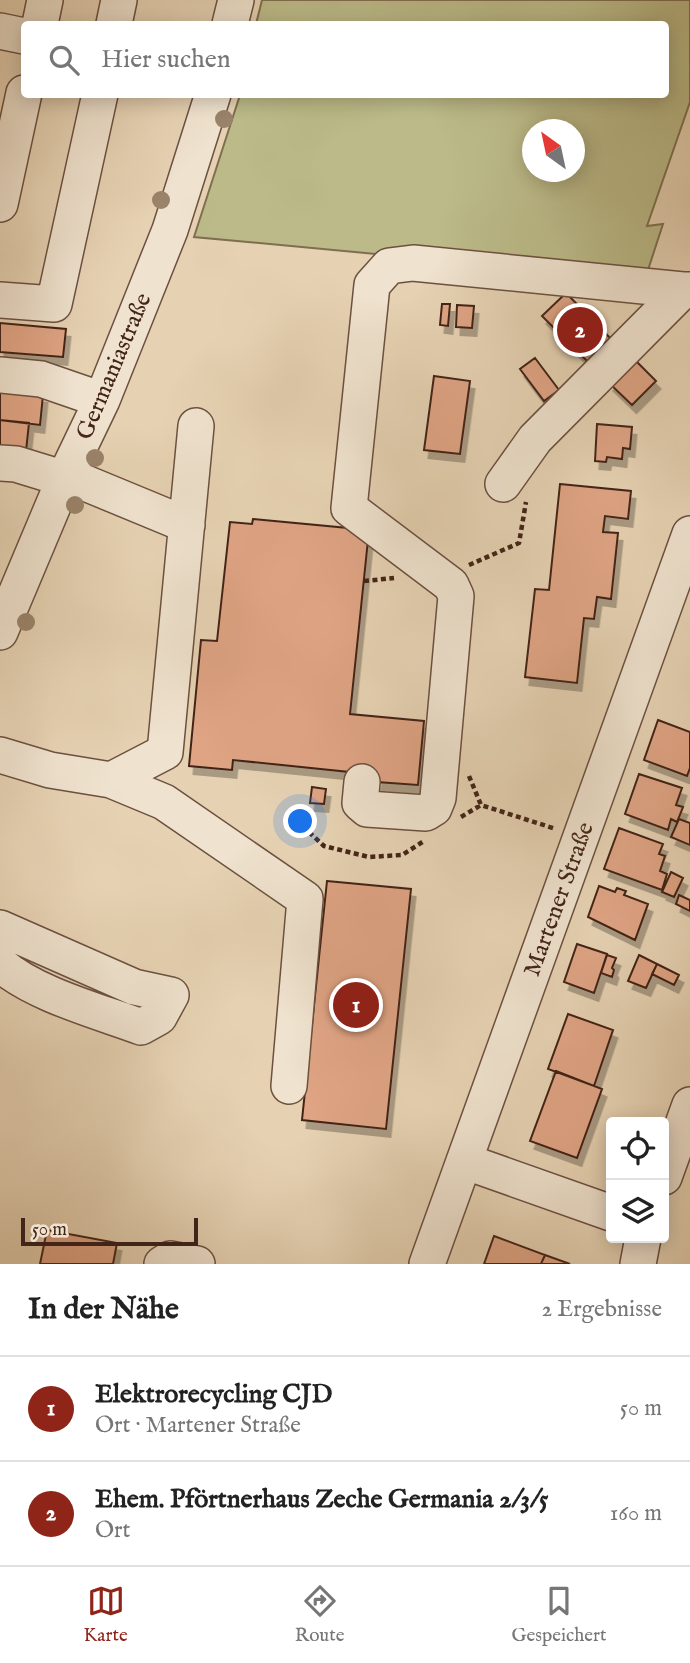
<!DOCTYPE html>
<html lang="de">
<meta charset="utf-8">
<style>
body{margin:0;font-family:"IM FELL English",serif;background:#f6f6f6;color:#222}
.controls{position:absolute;right:21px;bottom:21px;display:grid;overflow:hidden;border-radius:7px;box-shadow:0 4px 18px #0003}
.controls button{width:63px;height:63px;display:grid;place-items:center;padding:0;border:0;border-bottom:2px solid #e0e0e0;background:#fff;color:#222;font:35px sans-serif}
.compass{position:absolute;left:522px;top:119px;width:63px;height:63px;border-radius:50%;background:#fff;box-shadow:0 4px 18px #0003;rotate:327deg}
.scale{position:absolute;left:21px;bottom:18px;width:177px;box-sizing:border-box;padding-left:7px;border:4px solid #432419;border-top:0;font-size:19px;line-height:24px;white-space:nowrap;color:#432419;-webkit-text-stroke:5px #efe2ce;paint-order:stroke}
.you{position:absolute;left:301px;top:822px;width:24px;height:24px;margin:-18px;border:5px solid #fff;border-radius:50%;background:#1a73e8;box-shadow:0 0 0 10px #1a73e833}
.badge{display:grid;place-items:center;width:46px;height:46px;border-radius:50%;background:#8f2418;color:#fff;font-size:23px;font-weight:700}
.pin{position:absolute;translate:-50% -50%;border:4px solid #fff;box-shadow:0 2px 7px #0006}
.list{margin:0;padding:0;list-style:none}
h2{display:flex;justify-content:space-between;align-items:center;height:91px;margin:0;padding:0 28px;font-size:30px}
h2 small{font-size:23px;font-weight:400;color:#767676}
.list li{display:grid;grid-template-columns:46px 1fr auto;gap:21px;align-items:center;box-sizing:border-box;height:105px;padding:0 28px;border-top:2px solid #e0e0e0}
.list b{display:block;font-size:26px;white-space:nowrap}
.list p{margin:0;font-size:23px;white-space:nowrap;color:#767676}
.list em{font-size:23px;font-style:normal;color:#767676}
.icon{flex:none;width:38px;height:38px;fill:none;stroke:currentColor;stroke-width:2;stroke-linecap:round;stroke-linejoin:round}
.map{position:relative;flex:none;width:690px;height:1264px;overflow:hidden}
.search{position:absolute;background:#fff;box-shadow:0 4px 18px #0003;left:21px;right:21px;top:21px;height:77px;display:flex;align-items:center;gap:18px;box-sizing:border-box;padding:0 24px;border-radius:7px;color:#767676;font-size:26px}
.sheet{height:301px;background:#fff}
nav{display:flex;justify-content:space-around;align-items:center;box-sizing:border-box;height:98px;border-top:2px solid #e0e0e0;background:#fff;font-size:19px;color:#767676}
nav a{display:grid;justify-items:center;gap:4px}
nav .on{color:#8f2418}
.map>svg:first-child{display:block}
.green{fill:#bbba88;stroke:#7f6f50;stroke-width:2;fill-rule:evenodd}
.building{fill:#dfa484;stroke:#432419;stroke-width:2;filter:url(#shadow)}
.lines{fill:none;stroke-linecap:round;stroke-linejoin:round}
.minor-casing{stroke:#6c5040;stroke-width:38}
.path{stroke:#432419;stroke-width:4.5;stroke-dasharray:5 3.5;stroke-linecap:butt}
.minor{stroke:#efe2ce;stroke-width:35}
.tree{fill:#9a836a}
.labels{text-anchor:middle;stroke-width:6;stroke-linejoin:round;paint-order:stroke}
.street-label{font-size:24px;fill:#432419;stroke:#efe2ce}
</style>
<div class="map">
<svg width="690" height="1264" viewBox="0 0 690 1264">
<defs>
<filter id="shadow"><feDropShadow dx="4.5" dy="8" stdDeviation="0" flood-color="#0004"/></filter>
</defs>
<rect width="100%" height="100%" fill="#e6d2b3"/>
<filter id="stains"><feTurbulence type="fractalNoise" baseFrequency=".00286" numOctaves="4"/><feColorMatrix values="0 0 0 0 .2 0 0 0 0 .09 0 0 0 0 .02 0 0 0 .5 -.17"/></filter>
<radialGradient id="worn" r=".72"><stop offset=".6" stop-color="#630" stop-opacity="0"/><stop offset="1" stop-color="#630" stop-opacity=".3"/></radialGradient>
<path class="green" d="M262,0H690V102L647,226L663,224L646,276L504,266L194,237L240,95L666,94V24H256ZM532,130H574V172H532Z"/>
<path class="building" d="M566,293L617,345L594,368L542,316Z
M442,304H450L448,326L440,325Z
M457,305L474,306L472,328L456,327Z
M0,323L66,329L63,357L0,352Z
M535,358L559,390L544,401L520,369Z
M633,358L656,381L632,405L609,383Z
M434,376L470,381L460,454L424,450Z
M0,391L43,395L40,425L0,420Z
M0,420L29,423L26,451L0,448Z
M597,424L632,427L630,449L623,448L622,459L607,457L606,462L595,461Z
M560,484L631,491L628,519L605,516L603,532L618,533L611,599L597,597L594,619L584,618L577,683L525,677L535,589L549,590Z
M253,519L369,530L350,714L424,721L418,785L377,782L378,775L233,760L232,770L189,766L201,640L217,641L230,522L252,524Z
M658,720L690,732V768L687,776L644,760Z
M639,774L682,788L676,805L683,807L677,822L671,819L668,830L625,814Z
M312,787L326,789L324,804L310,803Z
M679,819L690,823V845L671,837Z
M619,828L663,844L659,854L665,856L660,871L667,874L662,890L604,869Z
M671,872L683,878L674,897L662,892Z
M327,881L411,889L386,1129L302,1120Z
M599,886L615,892L617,888L626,891L624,895L648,904L635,940L588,917Z
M679,895L690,900V911L676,904Z
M577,944L607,954L594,993L564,982Z
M607,955L616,958L612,968L614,970L612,977L601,973Z
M639,955L657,964L646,988L628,981Z
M657,964L679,975L674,985L652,974Z
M568,1014L613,1030L594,1086L548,1069Z
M556,1071L602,1089L577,1158L530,1141Z
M47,1230L117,1243L113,1264H40Z
M494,1236L545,1255L541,1264H484Z
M545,1255L570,1264H541Z"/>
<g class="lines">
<defs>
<path id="minor" d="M40,24L45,0
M114,24L119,0
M230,24L236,0
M0,31L24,36
M0,204L24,93
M0,300L54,304L100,94
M0,375L41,379L102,400
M0,463L16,464L65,479
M66,475L187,525
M503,484L535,439L683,290H690
M0,632L66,475L102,400L170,230L213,94
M0,755L50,770L111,780L165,752L196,426
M111,780L164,802L305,899L289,1086
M362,782L360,803L367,809L426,813L434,808L438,798L456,596L451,585L349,508L372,285L389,266L413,263L683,290
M0,928L134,987L171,995L159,1017L141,1027C98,1011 34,994 0,964
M464,1161L611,1213
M664,1177L690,1105
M162,1264L170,1259L197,1264
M427,1264L690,534
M638,1264L643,1238"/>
</defs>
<use href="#minor" class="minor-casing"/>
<path class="path" d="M469,565L519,543L526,502
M364,581L394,578
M469,776L481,805L556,829
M461,817L481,805
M306,824L311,834L324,846L369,857L402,855L424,841"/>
<use href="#minor" class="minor"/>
</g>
<g class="tree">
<circle cx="224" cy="119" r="9"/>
<circle cx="161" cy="200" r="9"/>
<circle cx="95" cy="458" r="9"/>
<circle cx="75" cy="505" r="9"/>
<circle cx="26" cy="622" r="9"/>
</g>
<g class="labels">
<g class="street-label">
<text transform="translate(113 366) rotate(-67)" y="8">Germaniastraße</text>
<text transform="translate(558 899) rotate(-70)" y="8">Martener Straße</text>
</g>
</g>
<rect width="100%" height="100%" filter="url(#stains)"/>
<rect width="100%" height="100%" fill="url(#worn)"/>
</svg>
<div class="controls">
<button><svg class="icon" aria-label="locate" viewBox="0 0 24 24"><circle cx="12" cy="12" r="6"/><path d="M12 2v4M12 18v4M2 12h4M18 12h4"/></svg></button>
<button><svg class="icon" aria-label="layers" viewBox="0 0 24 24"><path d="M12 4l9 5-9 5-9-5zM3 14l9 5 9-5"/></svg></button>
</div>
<svg class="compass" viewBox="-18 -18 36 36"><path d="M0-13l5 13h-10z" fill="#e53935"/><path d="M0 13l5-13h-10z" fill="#767676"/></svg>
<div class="scale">50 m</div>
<div class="you"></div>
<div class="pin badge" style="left:356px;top:1005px">1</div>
<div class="pin badge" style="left:580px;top:330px">2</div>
<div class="search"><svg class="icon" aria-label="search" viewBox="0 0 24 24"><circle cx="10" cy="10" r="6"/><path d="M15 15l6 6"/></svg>Hier suchen</div>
</div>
<section class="sheet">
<h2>In der Nähe<small>2 Ergebnisse</small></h2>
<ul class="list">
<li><span class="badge">1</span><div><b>Elektrorecycling CJD</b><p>Ort · Martener Straße</p></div><em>50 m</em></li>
<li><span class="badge">2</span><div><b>Ehem. Pförtnerhaus Zeche Germania 2/3/5</b><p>Ort</p></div><em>160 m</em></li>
</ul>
</section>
<nav>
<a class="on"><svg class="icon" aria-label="map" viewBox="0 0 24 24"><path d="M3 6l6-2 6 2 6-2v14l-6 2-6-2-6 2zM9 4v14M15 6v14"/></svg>Karte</a>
<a><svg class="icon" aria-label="directions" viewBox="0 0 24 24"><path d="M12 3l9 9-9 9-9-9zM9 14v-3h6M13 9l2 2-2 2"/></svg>Route</a>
<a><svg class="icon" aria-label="saved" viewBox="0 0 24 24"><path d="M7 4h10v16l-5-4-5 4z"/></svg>Gespeichert</a>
</nav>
